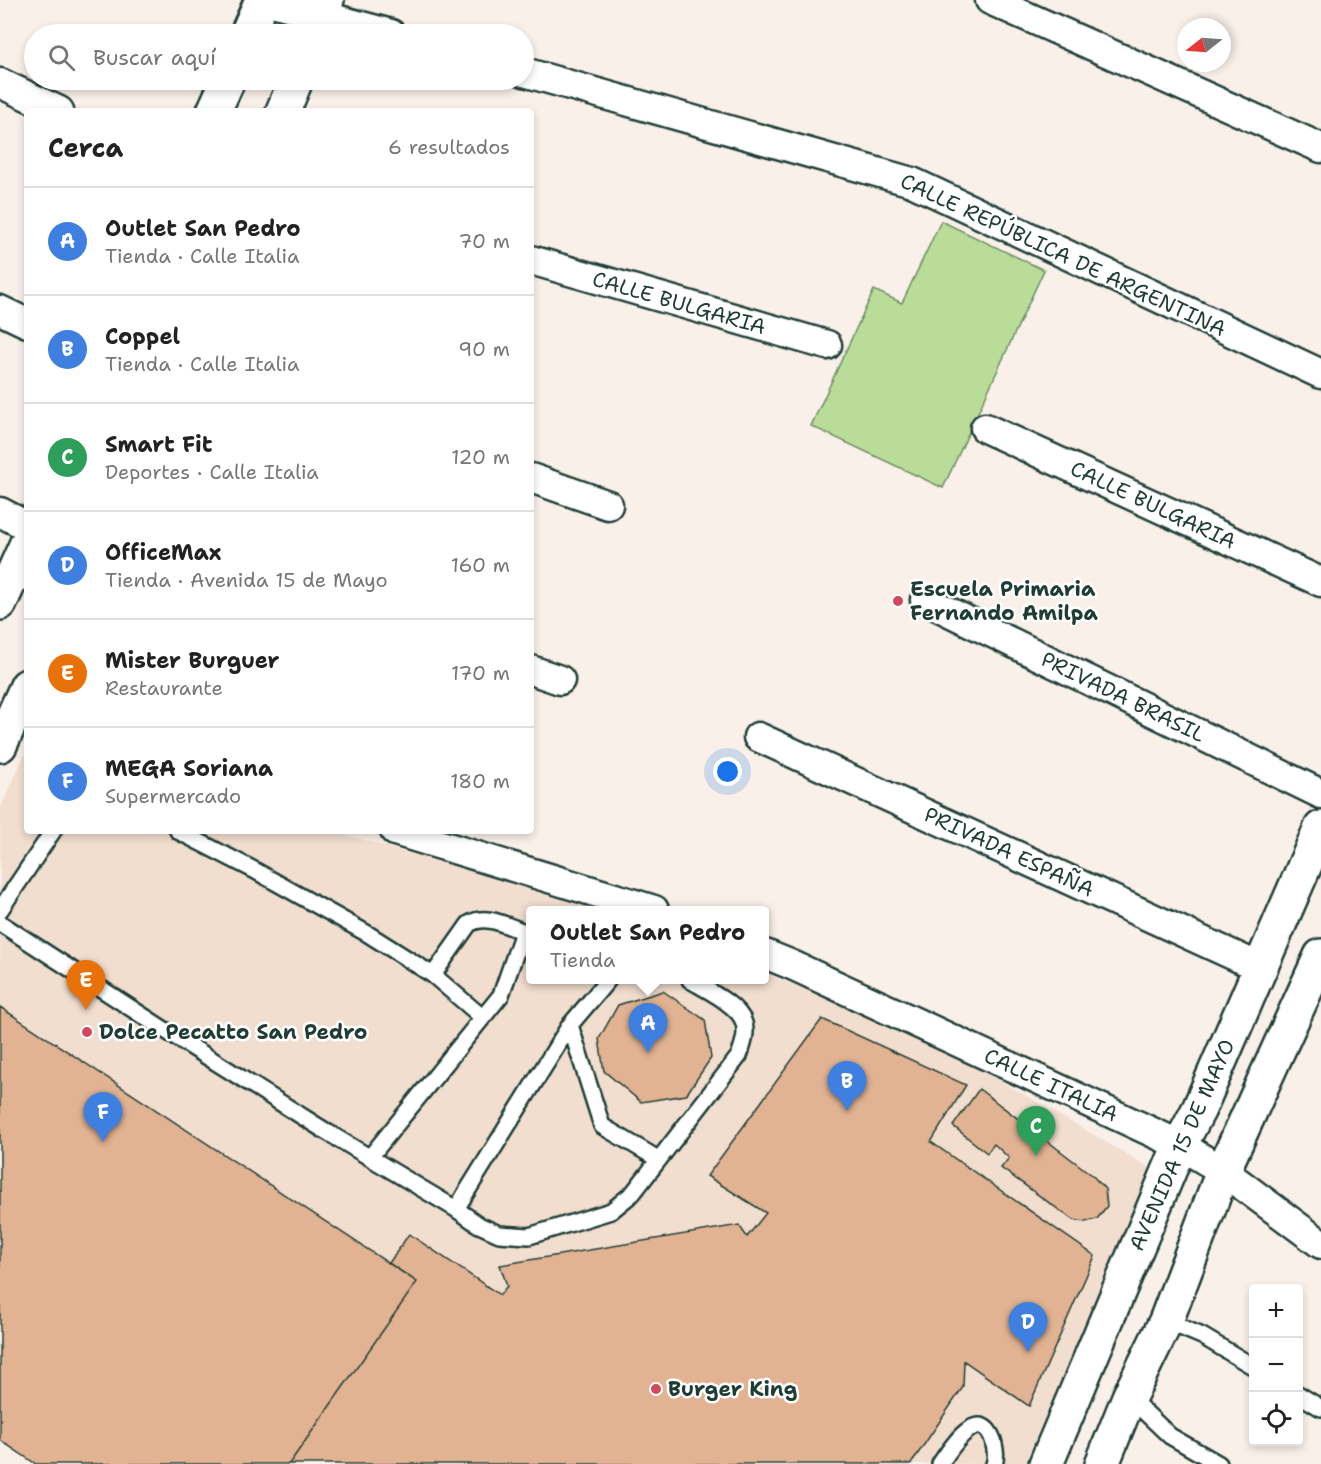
<!DOCTYPE html>
<html lang="es">
<meta charset="utf-8">
<style>
body{margin:0;font-family:"Shantell Sans",sans-serif;background:#f2f2f2;color:#222}
.controls{position:absolute;right:18px;bottom:18px;display:grid;overflow:hidden;border-radius:6px;box-shadow:0 3px 9px #0003}
.controls button{width:54px;height:54px;display:grid;place-items:center;padding:0;border:0;border-bottom:2px solid #e0e0e0;background:#fff;color:#222;font:30px sans-serif}
.compass{position:absolute;left:1177px;top:18px;width:54px;height:54px;border-radius:50%;background:#fff;box-shadow:0 3px 9px #0003;rotate:253deg}
.you{position:absolute;left:728px;top:772px;width:21px;height:21px;margin:-15px;border:4px solid #fff;border-radius:50%;background:#1a73e8;box-shadow:0 0 0 9px #1a73e833}
.badge{display:grid;place-items:center;width:39px;height:39px;border-radius:50%;background:#d1495b;color:#fff;font-size:20px;font-weight:700}
.pin{position:absolute;translate:-50% -50px;filter:drop-shadow(0 2px 3px #0008)}
.pin::after{content:'';position:absolute;top:32px;width:21px;height:18px;background:inherit;clip-path:polygon(0 0,100% 0,50% 100%)}
.popup{position:absolute;left:526px;top:906px;width:243px;height:78px;box-sizing:border-box;display:grid;place-content:center;border-radius:6px;background:#fff;filter:drop-shadow(0 2px 4px #0005);font-size:20px;white-space:nowrap;color:#767676}
.popup b{font-size:22px;color:#222}
.popup::after{content:'';position:absolute;left:50%;top:100%;margin-left:-12px;border:12px solid transparent;border-top-color:#fff}
.list{margin:0;padding:0;list-style:none}
h2{display:flex;justify-content:space-between;align-items:center;height:78px;margin:0;padding:0 24px;font-size:26px}
h2 small{font-size:20px;font-weight:400;color:#767676}
.list li{display:grid;grid-template-columns:39px 1fr auto;gap:18px;align-items:center;box-sizing:border-box;height:108px;padding:0 24px;border-top:2px solid #e0e0e0}
.list b{display:block;font-size:22px;white-space:nowrap}
.list p{margin:0;font-size:20px;white-space:nowrap;color:#767676}
.list em{font-size:20px;font-style:normal;color:#767676}
.icon{flex:none;width:33px;height:33px;fill:none;stroke:currentColor;stroke-width:2;stroke-linecap:round;stroke-linejoin:round}
.map{position:relative;flex:none;width:1321px;height:1464px;overflow:hidden}
.search{position:absolute;background:#fff;box-shadow:0 3px 9px #0003;left:24px;top:24px;width:510px;height:66px;display:flex;align-items:center;gap:15px;box-sizing:border-box;padding:0 21px;border-radius:33px;color:#767676;font-size:22px}
.panel{position:absolute;background:#fff;box-shadow:0 3px 9px #0003;left:24px;top:108px;width:510px;height:726px;border-radius:6px}
.map>svg:first-child{display:block}
.built{fill:#f2decf}
.green{fill:#b9dd98;stroke:#6c8d66;stroke-width:1.5}
.building{fill:#e1b392;stroke:#1f3d34;stroke-width:1.5}
.lines{fill:none;stroke-linecap:round;stroke-linejoin:round}
.service-casing{stroke:#1f3d34;stroke-width:20}
.minor-casing{stroke:#1f3d34;stroke-width:33}
.tertiary-casing{stroke:#1f3d34;stroke-width:38}
.secondary-casing{stroke:#1f3d34;stroke-width:38}
.service{stroke:#fff;stroke-width:15}
.minor{stroke:#fff;stroke-width:28}
.tertiary{stroke:#fff;stroke-width:33}
.secondary{stroke:#fff;stroke-width:33}
.poi-dot{fill:#d1495b;stroke:#fff;stroke-width:2}
.labels{text-anchor:middle;stroke-width:5;stroke-linejoin:round;paint-order:stroke}
.street-label{font-size:21px;fill:#1f3d34;stroke:#fff}
.poi-label{font-size:21px;font-weight:bold;fill:#1f3d34;stroke:#fff;text-anchor:start}
</style>
<div class="map">
<svg width="1321" height="1464" viewBox="0 0 1321 1464">
<rect width="100%" height="100%" fill="#f9f0e9"/>
<filter id="ink" filterUnits="userSpaceOnUse"><feTurbulence type="fractalNoise" baseFrequency=".0167" numOctaves="2"/><feDisplacementMap in="SourceGraphic" scale="12" xChannelSelector="R" yChannelSelector="G"/><feConvolveMatrix kernelMatrix="1 2 1 2 8 2 1 2 1" color-interpolation-filters="sRGB"/></filter>
<g filter="url(#ink)">
<path class="built" d="M27,754V831H333L602,910H531V980H765V973L962,1054L999,1080L1152,1169L1025,1464H36L0,1440V809L24,756Z"/>
<path class="green" d="M941,221L1044,270L943,488L811,426L874,290L902,303Z"/>
<path class="building" d="M663,991L705,1020L711,1058L686,1095L641,1102L604,1071L599,1039L618,1005Z
M0,1007L417,1282L289,1464H36L0,1440Z
M822,1019L966,1085L931,1142L1095,1256L1029,1406L964,1361L963,1387L911,1464H289L417,1282L389,1263L409,1234L500,1295L507,1286L500,1265L739,1225L747,1237L766,1213L707,1176Z
M979,1089L1092,1175L1105,1189L1107,1206L1097,1219L1085,1222L1073,1220L1001,1168L1009,1158L994,1144L987,1153L953,1126Z"/>
<g class="lines">
<defs>
<path id="service" d="M178,831L254,870L368,934L433,975L482,1017
M0,910L53,831
M0,923L160,1027L327,1132L456,1209L479,1225L499,1234L529,1236L611,1211L633,1193L739,1056C743,1045 747,1034 744,1023C739,1005 705,989 690,980
M433,975L469,924C488,912 511,929 531,934
M570,1025L602,1126L658,1159
M370,1157L501,995L523,932
M456,1209L570,1025L608,980
M1166,1321L1202,1336L1254,1367
M1298,1394L1321,1408
M1129,1397L1170,1436L1219,1464
M940,1464C950,1449 979,1403 993,1440C995,1448 997,1457 994,1464"/>
<path id="minor" d="M265,0L391,34
M990,0L1321,148
M524,72L912,182L1321,374
M0,83L59,111
M531,260L827,345
M0,310L27,323
M985,428L1321,582
M531,478L608,505
M0,512L27,526
M925,600L1321,794
M531,670L560,680
M758,737L1259,967
M395,831L654,910
M765,954L792,965L1180,1145L1223,1171L1321,1244"/>
<path id="tertiary" d="M247,34L262,0
M314,34L327,0
M214,111L228,80
M283,111L296,80
M0,603L27,543
M0,745L27,686"/>
<path id="secondary" d="M1046,1464L1180,1145L1199,1109L1321,828
M1102,1464L1129,1397L1166,1321L1223,1171L1321,956"/>
</defs>
<use href="#service" class="service-casing"/>
<use href="#minor" class="minor-casing"/>
<use href="#tertiary" class="tertiary-casing"/>
<use href="#secondary" class="secondary-casing"/>
<use href="#service" class="service"/>
<use href="#minor" class="minor"/>
<use href="#tertiary" class="tertiary"/>
<use href="#secondary" class="secondary"/>
</g>
</g>
<g class="poi-dot">
<circle cx="898" cy="601" r="6"/>
<circle cx="87" cy="1032" r="6"/>
<circle cx="656" cy="1389" r="6"/>
</g>
<g class="labels">
<g class="street-label">
<text transform="translate(1063 255) rotate(25)" y="7">CALLE REPÚBLICA DE ARGENTINA</text>
<text transform="translate(679 303) rotate(16)" y="7">CALLE BULGARIA</text>
<text transform="translate(1153 505) rotate(25)" y="7">CALLE BULGARIA</text>
<text transform="translate(1123 697) rotate(26)" y="7">PRIVADA BRASIL</text>
<text transform="translate(1009 852) rotate(25)" y="7">PRIVADA ESPAÑA</text>
<text transform="translate(1051 1085) rotate(25)" y="7">CALLE ITALIA</text>
<text transform="translate(1182 1145) rotate(-66)" y="7">AVENIDA 15 DE MAYO</text>
</g>
<g class="poi-label">
<text x="910" y="596">Escuela Primaria<tspan x="910" dy="24">Fernando Amilpa</tspan></text>
<text x="99" y="1039">Dolce Pecatto San Pedro</text>
<text x="668" y="1396">Burger King</text>
</g>
</g>
</svg>
<div class="controls">
<button>+</button>
<button>−</button>
<button><svg class="icon" aria-label="locate" viewBox="0 0 24 24"><circle cx="12" cy="12" r="6"/><path d="M12 2v4M12 18v4M2 12h4M18 12h4"/></svg></button>
</div>
<svg class="compass" viewBox="-18 -18 36 36"><path d="M0-13l5 13h-10z" fill="#e53935"/><path d="M0 13l5-13h-10z" fill="#767676"/></svg>
<div class="you"></div>
<div class="pin badge" style="left:648px;top:1053px;background:#3f7fe0">A</div>
<div class="popup"><b>Outlet San Pedro</b>Tienda</div>
<div class="pin badge" style="left:847px;top:1111px;background:#3f7fe0">B</div>
<div class="pin badge" style="left:1036px;top:1156px;background:#2e9e5b">C</div>
<div class="pin badge" style="left:1028px;top:1352px;background:#3f7fe0">D</div>
<div class="pin badge" style="left:86px;top:1010px;background:#e8710a">E</div>
<div class="pin badge" style="left:103px;top:1142px;background:#3f7fe0">F</div>
<div class="search"><svg class="icon" aria-label="search" viewBox="0 0 24 24"><circle cx="10" cy="10" r="6"/><path d="M15 15l6 6"/></svg>Buscar aquí</div>
<section class="panel">
<h2>Cerca<small>6 resultados</small></h2>
<ul class="list">
<li><span class="badge" style="background:#3f7fe0">A</span><div><b>Outlet San Pedro</b><p>Tienda · Calle Italia</p></div><em>70 m</em></li>
<li><span class="badge" style="background:#3f7fe0">B</span><div><b>Coppel</b><p>Tienda · Calle Italia</p></div><em>90 m</em></li>
<li><span class="badge" style="background:#2e9e5b">C</span><div><b>Smart Fit</b><p>Deportes · Calle Italia</p></div><em>120 m</em></li>
<li><span class="badge" style="background:#3f7fe0">D</span><div><b>OfficeMax</b><p>Tienda · Avenida 15 de Mayo</p></div><em>160 m</em></li>
<li><span class="badge" style="background:#e8710a">E</span><div><b>Mister Burguer</b><p>Restaurante</p></div><em>170 m</em></li>
<li><span class="badge" style="background:#3f7fe0">F</span><div><b>MEGA Soriana</b><p>Supermercado</p></div><em>180 m</em></li>
</ul>
</section>
</div>
